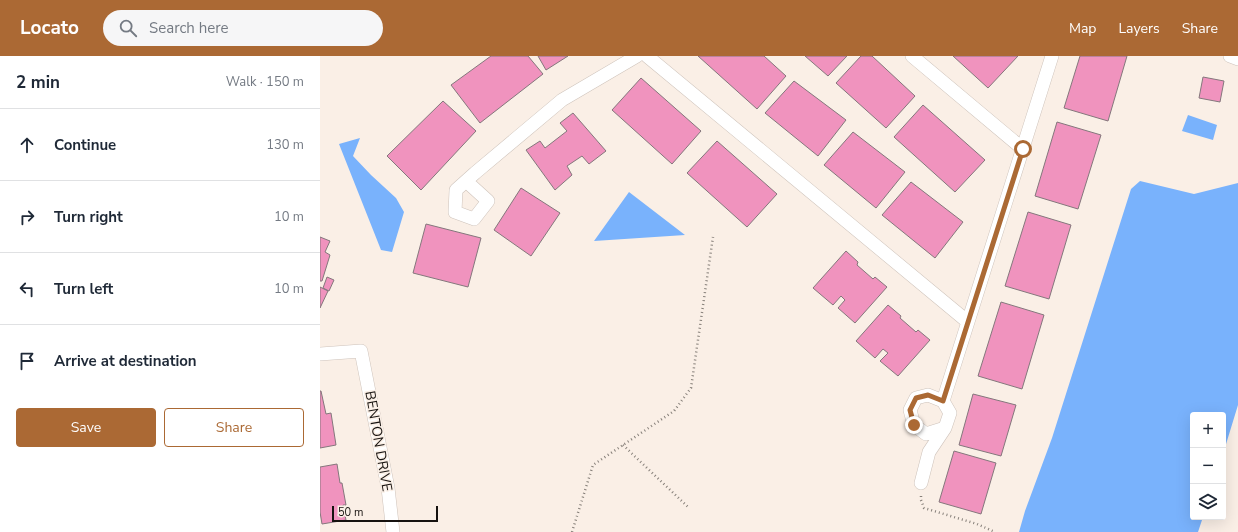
<!DOCTYPE html>
<meta charset="utf-8">
<style>
body{margin:0;font-family:"Nunito Sans",sans-serif;background:#f6f6f7;color:#1f2937}
.controls{position:absolute;right:12px;bottom:12px;display:grid;overflow:hidden;border-radius:4px;box-shadow:0 4px 16px #0002}
.controls button{width:36px;height:36px;display:grid;place-items:center;padding:0;border:0;border-bottom:1px solid #e0e1e3;background:#fff;color:#1f2937;font:20px sans-serif}
.scale{position:absolute;left:12px;bottom:10px;width:106px;box-sizing:border-box;padding-left:4px;border:2px solid #16120f;border-top:0;font-size:11px;line-height:14px;white-space:nowrap;color:#16120f;-webkit-text-stroke:3px #faefe6;paint-order:stroke}
.stop{position:absolute;width:12px;height:12px;margin:-9px;border:3px solid #ab6934;border-radius:50%;background:#fff}
.stop.end{background:#ab6934;border-color:#fff;box-shadow:0 1px 4px #0008}
.list{margin:0;padding:0;list-style:none}
h2{display:flex;justify-content:space-between;align-items:center;height:52px;margin:0;padding:0 16px;font-size:17px}
h2 small{font-size:13px;font-weight:400;color:#747a83}
.list li{display:grid;grid-template-columns:26px 1fr auto;gap:12px;align-items:center;box-sizing:border-box;height:72px;padding:0 16px;border-top:1px solid #e0e1e3}
.list b{display:block;font-size:15px;white-space:nowrap}
.list em{font-size:13px;font-style:normal;color:#747a83}
.actions{display:flex;gap:8px;padding:12px 16px}
.actions a{flex:1;padding:9px 0;border:1px solid #ab6934;border-radius:4px;text-align:center;font-size:14px;color:#ab6934}
.actions .main{background:#ab6934;color:#fff}
.icon{flex:none;width:22px;height:22px;fill:none;stroke:currentColor;stroke-width:2;stroke-linecap:round;stroke-linejoin:round}
.map{position:relative;flex:none;width:918px;height:476px;overflow:hidden}
header{display:flex;align-items:center;gap:24px;box-sizing:border-box;height:56px;padding:0 20px;background:#ab6934;color:#fff}
header strong{font-size:19px}
nav{display:flex;gap:22px;margin-inline-start:auto;font-size:14px}
.search{width:280px;height:36px;background:#f6f6f7;display:flex;align-items:center;gap:10px;box-sizing:border-box;padding:0 14px;border-radius:22px;color:#747a83;font-size:15px}
main{display:flex}
aside{flex:1;background:#fff}
.map>svg:first-child{display:block}
.water{fill:#79b2fc}
.building{fill:#f093be;stroke:#84777c}
.lines{fill:none;stroke-linecap:round;stroke-linejoin:round}
.minor-casing{stroke:#cec3bb;stroke-width:14}
.path{stroke:#87807a;stroke-width:2.5;stroke-dasharray:1 3;stroke-linecap:butt}
.minor{stroke:#fff;stroke-width:13}
.route{stroke:#ab6934;stroke-width:5}
.labels{text-anchor:middle;stroke-width:3;stroke-linejoin:round;paint-order:stroke}
.street-label{font-size:14px;fill:#16120f;stroke:#faefe6}
</style>
<header>
<strong>Locato</strong>
<div class="search"><svg class="icon" aria-label="search" viewBox="0 0 24 24"><circle cx="10" cy="10" r="6"/><path d="M15 15l6 6"/></svg>Search here</div>
<nav><a>Map</a><a>Layers</a><a>Share</a></nav>
</header>
<main>
<aside>
<h2>2 min<small>Walk · 150 m</small></h2>
<ul class="list">
<li><svg class="icon" aria-label="ahead" viewBox="0 0 24 24"><path d="M12 20V5M6 11l6-6 6 6"/></svg><div><b>Continue</b></div><em>130 m</em></li>
<li><svg class="icon" aria-label="right" viewBox="0 0 24 24"><path d="M7 20v-9h11M14 6l5 5-5 5"/></svg><div><b>Turn right</b></div><em>10 m</em></li>
<li><svg class="icon" aria-label="left" viewBox="0 0 24 24"><path d="M17 20v-9H6M10 6l-5 5 5 5"/></svg><div><b>Turn left</b></div><em>10 m</em></li>
<li><svg class="icon" aria-label="arrive" viewBox="0 0 24 24"><path d="M6 21V4h12l-3 4 3 4H6"/></svg><div><b>Arrive at destination</b></div></li>
</ul>
<div class="actions"><a class="main">Save</a><a>Share</a></div>
</aside>
<div class="map">
<svg width="918" height="476" viewBox="0 0 918 476">
<rect width="100%" height="100%" fill="#faefe6"/>
<path class="water" d="M868,59L897,69L893,84L862,75Z
M40,82L33,100L51,119L76,142L84,156L72,196L61,194L19,88Z
M820,125L874,138L918,127V349L903,398V359H873V461H883L878,476H699L705,455L732,382L811,133Z
M309,136L365,179L274,185Z"/>
<path class="building" d="M171,0H208L223,18L160,67L131,29Z
M218,0H248L226,14Z
M378,0H444L466,20L437,53Z
M485,0H527L508,20Z
M541,0H552L595,40L566,72L516,27Z
M633,0H698L668,32Z
M760,0H807L788,65L744,52Z
M883,21L904,25L900,46L879,42Z
M321,22L381,75L352,108L292,54Z
M474,25L526,64L498,100L445,57Z
M123,45L156,75L101,134L67,100Z
M603,49L665,104L635,136L574,81Z
M253,57L286,95L269,108L262,100L247,110L252,119L235,134L206,94L220,85L225,92L247,75L240,67Z
M737,66L781,79L758,153L715,140Z
M533,76L585,116L556,152L504,109Z
M397,85L457,138L427,171L367,117Z
M591,126L643,166L615,202L562,159Z
M201,132L240,157L211,200L174,174Z
M708,156L751,169L729,243L685,230Z
M106,168L161,182L148,231L93,217Z
M0,181L10,185L5,196L10,199L2,225H0Z
M526,195L538,206L537,209L553,223L555,221L567,231L535,267L518,252L525,244L521,240L513,249L493,232Z
M7,221L14,224L9,235L3,232Z
M0,231L8,235L0,252Z
M681,246L724,259L702,333L658,320Z
M568,249L581,260L580,262L596,276L598,274L610,284L578,320L560,305L568,297L563,293L555,302L536,285Z
M0,335H1L6,358L11,357L16,389L0,392Z
M653,338L696,349L681,400L639,389Z
M634,395L676,407L661,458L619,446Z
M17,408L20,427H22L26,449H23L26,464L2,468L0,456V411Z"/>
<g class="lines">
<defs>
<path id="minor" d="M327,0L648,266
M592,0L703,93
M910,0L918,3
M146,125L168,145L154,163L135,156L136,134L155,117L242,44L317,0
M0,298L41,295L68,432L73,476
M623,345L608,339L596,342L590,354L594,369L606,378L625,372L630,357L623,345L732,0
M601,427L609,396L625,372"/>
</defs>
<use href="#minor" class="minor-casing"/>
<path class="path" d="M303,389L369,452
M601,440V444L604,452L657,468L675,476
M252,476L273,409L354,355L371,332L393,181"/>
<use href="#minor" class="minor"/>
</g>
<g class="lines">
<path class="route" d="M594,369L590,354L596,342L608,339L623,345L703,93"/>
</g>
<g class="labels">
<g class="street-label">
<text transform="translate(59 385) rotate(80)" y="5">BENTON DRIVE</text>
</g>
</g>
</svg>
<div class="controls">
<button>+</button>
<button>−</button>
<button><svg class="icon" aria-label="layers" viewBox="0 0 24 24"><path d="M12 4l9 5-9 5-9-5zM3 14l9 5 9-5"/></svg></button>
</div>
<div class="scale">50 m</div>
<div class="stop" style="left:703px;top:93px"></div>
<div class="stop end" style="left:594px;top:369px"></div>
</div>
</main>
